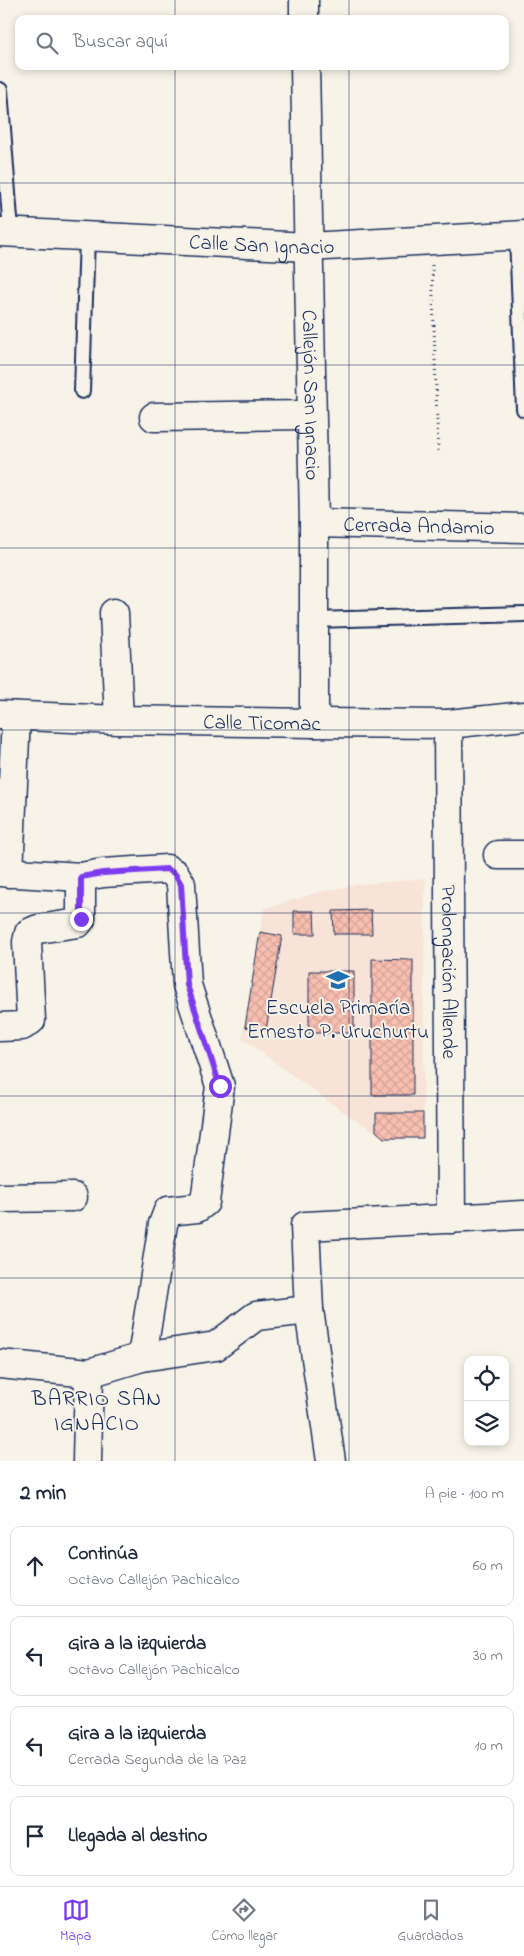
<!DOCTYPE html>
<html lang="es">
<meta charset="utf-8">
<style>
body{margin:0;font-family:"Indie Flower",sans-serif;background:#f6f6f7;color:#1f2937}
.controls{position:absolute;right:15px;bottom:15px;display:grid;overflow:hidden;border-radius:10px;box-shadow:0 2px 8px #0003}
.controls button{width:45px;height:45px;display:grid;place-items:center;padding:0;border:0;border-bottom:1px solid #e0e1e3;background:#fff;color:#1f2937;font:25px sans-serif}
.stop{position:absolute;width:15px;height:15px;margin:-11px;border:4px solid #7c3aed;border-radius:50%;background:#fff}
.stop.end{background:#7c3aed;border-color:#fff;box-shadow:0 1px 5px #0008}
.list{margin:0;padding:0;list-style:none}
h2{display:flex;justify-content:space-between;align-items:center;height:65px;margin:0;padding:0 20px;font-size:21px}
h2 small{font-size:16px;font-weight:400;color:#747a83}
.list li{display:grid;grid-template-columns:32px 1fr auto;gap:15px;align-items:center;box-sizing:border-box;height:80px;margin:0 10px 10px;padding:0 10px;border:1px solid #e0e1e3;border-radius:10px}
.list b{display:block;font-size:19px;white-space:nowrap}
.list p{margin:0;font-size:16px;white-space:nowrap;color:#747a83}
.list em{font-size:16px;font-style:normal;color:#747a83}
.icon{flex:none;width:28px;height:28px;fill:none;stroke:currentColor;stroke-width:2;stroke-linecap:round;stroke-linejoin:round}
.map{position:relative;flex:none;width:524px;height:1461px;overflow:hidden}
.search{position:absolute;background:#fff;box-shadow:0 2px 8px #0003;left:15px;right:15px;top:15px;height:55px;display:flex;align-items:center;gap:12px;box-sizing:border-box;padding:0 18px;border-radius:10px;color:#747a83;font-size:19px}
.sheet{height:425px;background:#fff}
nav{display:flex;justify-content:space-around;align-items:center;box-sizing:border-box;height:70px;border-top:1px solid #e0e1e3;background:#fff;font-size:14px;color:#747a83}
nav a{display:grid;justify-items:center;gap:2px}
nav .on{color:#7c3aed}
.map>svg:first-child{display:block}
.built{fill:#f7e3d7}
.building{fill:url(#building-cross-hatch);stroke:#1b2f5e}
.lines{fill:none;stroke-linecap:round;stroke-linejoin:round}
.service-casing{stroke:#1b2f5e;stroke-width:18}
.minor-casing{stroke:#1b2f5e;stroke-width:31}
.path{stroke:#1b2f5e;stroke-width:3;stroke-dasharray:1 4;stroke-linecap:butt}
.service{stroke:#f7f3e8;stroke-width:14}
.minor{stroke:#f7f3e8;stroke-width:28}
.route{stroke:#7c3aed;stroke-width:6}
.grid{fill:none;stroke:#1b2f5e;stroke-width:1;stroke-opacity:0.55}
.labels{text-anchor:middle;stroke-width:4;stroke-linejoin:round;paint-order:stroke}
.street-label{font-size:21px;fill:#1b2f5e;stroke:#f7f3e8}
.poi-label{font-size:21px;fill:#1b2f5e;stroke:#f7f3e8}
.neighbourhood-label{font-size:22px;letter-spacing:1px;fill:#1b2f5e;stroke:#f7f3e8}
</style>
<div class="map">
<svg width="524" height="1461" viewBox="0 0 524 1461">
<defs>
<pattern id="building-cross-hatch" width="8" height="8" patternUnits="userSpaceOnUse" patternTransform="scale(1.25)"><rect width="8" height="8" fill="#f8bfaf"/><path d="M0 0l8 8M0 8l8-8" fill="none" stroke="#d4a499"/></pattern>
</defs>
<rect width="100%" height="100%" fill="#f7f3e8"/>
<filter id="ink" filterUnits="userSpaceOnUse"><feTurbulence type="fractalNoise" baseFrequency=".02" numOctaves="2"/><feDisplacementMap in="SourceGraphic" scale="10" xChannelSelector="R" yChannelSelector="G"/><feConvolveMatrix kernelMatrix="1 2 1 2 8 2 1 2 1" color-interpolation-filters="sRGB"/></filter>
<g filter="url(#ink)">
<path class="built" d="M425,878L423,1138H384L329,1102L242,1038L264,909L319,892L355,885Z"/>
<path class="building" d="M371,910L372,934H334L333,911Z
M294,911H314L315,934H294Z
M260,932L282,936L266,1030L245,1027Z
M372,959L413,960V1095H372Z
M309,971H354V1033H309Z
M376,1113H423V1138H384L376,1131Z"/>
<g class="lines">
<defs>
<path id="service" d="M0,90L11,232
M517,236L524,409
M82,391L87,236
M314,620L524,614"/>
<g id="minor">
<path d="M304,0V19"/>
<path id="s1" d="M305,66L314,523V723"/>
<path id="s2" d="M0,232L308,247L524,235"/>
<path d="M154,417L311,415"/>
<path id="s3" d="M314,523L524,528"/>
<path d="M114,613L119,720"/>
<path id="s4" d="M0,715L119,720L314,723L448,724L524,716"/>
<path id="s5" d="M448,724L451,1219"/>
<path d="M498,855H524"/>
<path d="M0,872L81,877L103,873L167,869L175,874L181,884L187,985L220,1086L205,1202L197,1208L168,1211L163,1224L142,1357"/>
<path d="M9,873L16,716"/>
<path d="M0,1027L22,1026L31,1020L27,942L29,933L38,929L78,923L81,919V877"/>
<path d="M0,1198L73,1197"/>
<path d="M0,1364L89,1373L142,1357L216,1346L256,1316L309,1310"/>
<path d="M87,1461L89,1373"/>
<path d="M331,1461L309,1310L305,1226L524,1215"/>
</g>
</defs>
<use href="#service" class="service-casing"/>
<use href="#minor" class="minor-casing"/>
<path class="path" d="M432,265L438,452"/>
<use href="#service" class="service"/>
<use href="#minor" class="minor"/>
</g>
</g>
<g class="lines" filter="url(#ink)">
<path class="route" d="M81,919V877L103,873L167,869L175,874L181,884L187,985L220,1086"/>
</g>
<path class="grid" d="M175,0V19M349,0V19M175,66V1461M349,66V1461M0,183H524M0,365H524M0,548H524M0,730H524M0,913H524M0,1096H524M0,1278H524"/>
<defs>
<symbol id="school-bare" viewBox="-9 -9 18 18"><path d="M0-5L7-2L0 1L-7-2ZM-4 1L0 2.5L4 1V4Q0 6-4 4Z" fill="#1f6fb2" stroke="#f7f3e8" stroke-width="2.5" paint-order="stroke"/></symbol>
</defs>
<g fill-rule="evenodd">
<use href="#school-bare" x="322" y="964" width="32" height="32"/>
</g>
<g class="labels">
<g class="street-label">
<text dy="7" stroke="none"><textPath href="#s2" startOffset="262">Calle San Ignacio</textPath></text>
<text dy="7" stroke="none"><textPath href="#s1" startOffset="329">Callejón San Ignacio</textPath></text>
<text dy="7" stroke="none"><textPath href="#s3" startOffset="105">Cerrada Andamio</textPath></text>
<text dy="7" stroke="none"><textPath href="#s4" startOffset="262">Calle Ticomac</textPath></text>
<text dy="7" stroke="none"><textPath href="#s5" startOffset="248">Prolongación Allende</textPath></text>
</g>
<g class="poi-label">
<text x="338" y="1014">Escuela Primaría<tspan x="338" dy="24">Ernesto P. Uruchurtu</tspan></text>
</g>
<g class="neighbourhood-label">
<text x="97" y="1405">BARRIO SAN<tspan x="97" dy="25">IGNACIO</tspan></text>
</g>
</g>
</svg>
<div class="controls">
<button><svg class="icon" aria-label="locate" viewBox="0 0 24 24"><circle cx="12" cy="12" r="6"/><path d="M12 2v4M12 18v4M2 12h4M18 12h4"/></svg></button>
<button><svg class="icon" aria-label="layers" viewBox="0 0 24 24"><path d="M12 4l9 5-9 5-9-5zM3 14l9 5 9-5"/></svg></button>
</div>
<div class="stop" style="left:220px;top:1086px"></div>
<div class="stop end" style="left:81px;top:919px"></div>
<div class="search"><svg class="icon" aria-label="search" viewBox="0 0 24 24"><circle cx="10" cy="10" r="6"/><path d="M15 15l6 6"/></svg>Buscar aquí</div>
</div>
<section class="sheet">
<h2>2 min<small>A pie · 100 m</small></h2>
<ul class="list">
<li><svg class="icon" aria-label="ahead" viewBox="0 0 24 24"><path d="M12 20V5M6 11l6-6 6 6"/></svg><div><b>Continúa</b><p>Octavo Callejón Pachicalco</p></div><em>60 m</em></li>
<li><svg class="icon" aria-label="left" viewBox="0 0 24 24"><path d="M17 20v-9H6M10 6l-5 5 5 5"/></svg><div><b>Gira a la izquierda</b><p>Octavo Callejón Pachicalco</p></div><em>30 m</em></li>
<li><svg class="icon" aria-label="left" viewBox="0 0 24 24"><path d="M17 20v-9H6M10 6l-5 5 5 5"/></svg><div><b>Gira a la izquierda</b><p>Cerrada Segunda de la Paz</p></div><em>10 m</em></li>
<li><svg class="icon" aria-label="arrive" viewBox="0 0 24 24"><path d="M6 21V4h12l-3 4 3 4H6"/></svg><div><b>Llegada al destino</b></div></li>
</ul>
</section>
<nav>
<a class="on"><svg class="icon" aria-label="map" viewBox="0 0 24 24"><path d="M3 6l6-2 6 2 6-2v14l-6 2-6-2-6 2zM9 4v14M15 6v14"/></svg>Mapa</a>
<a><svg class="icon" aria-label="directions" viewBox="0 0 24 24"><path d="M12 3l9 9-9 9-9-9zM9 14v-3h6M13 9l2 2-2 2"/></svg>Cómo llegar</a>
<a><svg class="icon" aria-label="saved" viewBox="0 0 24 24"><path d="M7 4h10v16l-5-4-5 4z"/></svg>Guardados</a>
</nav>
